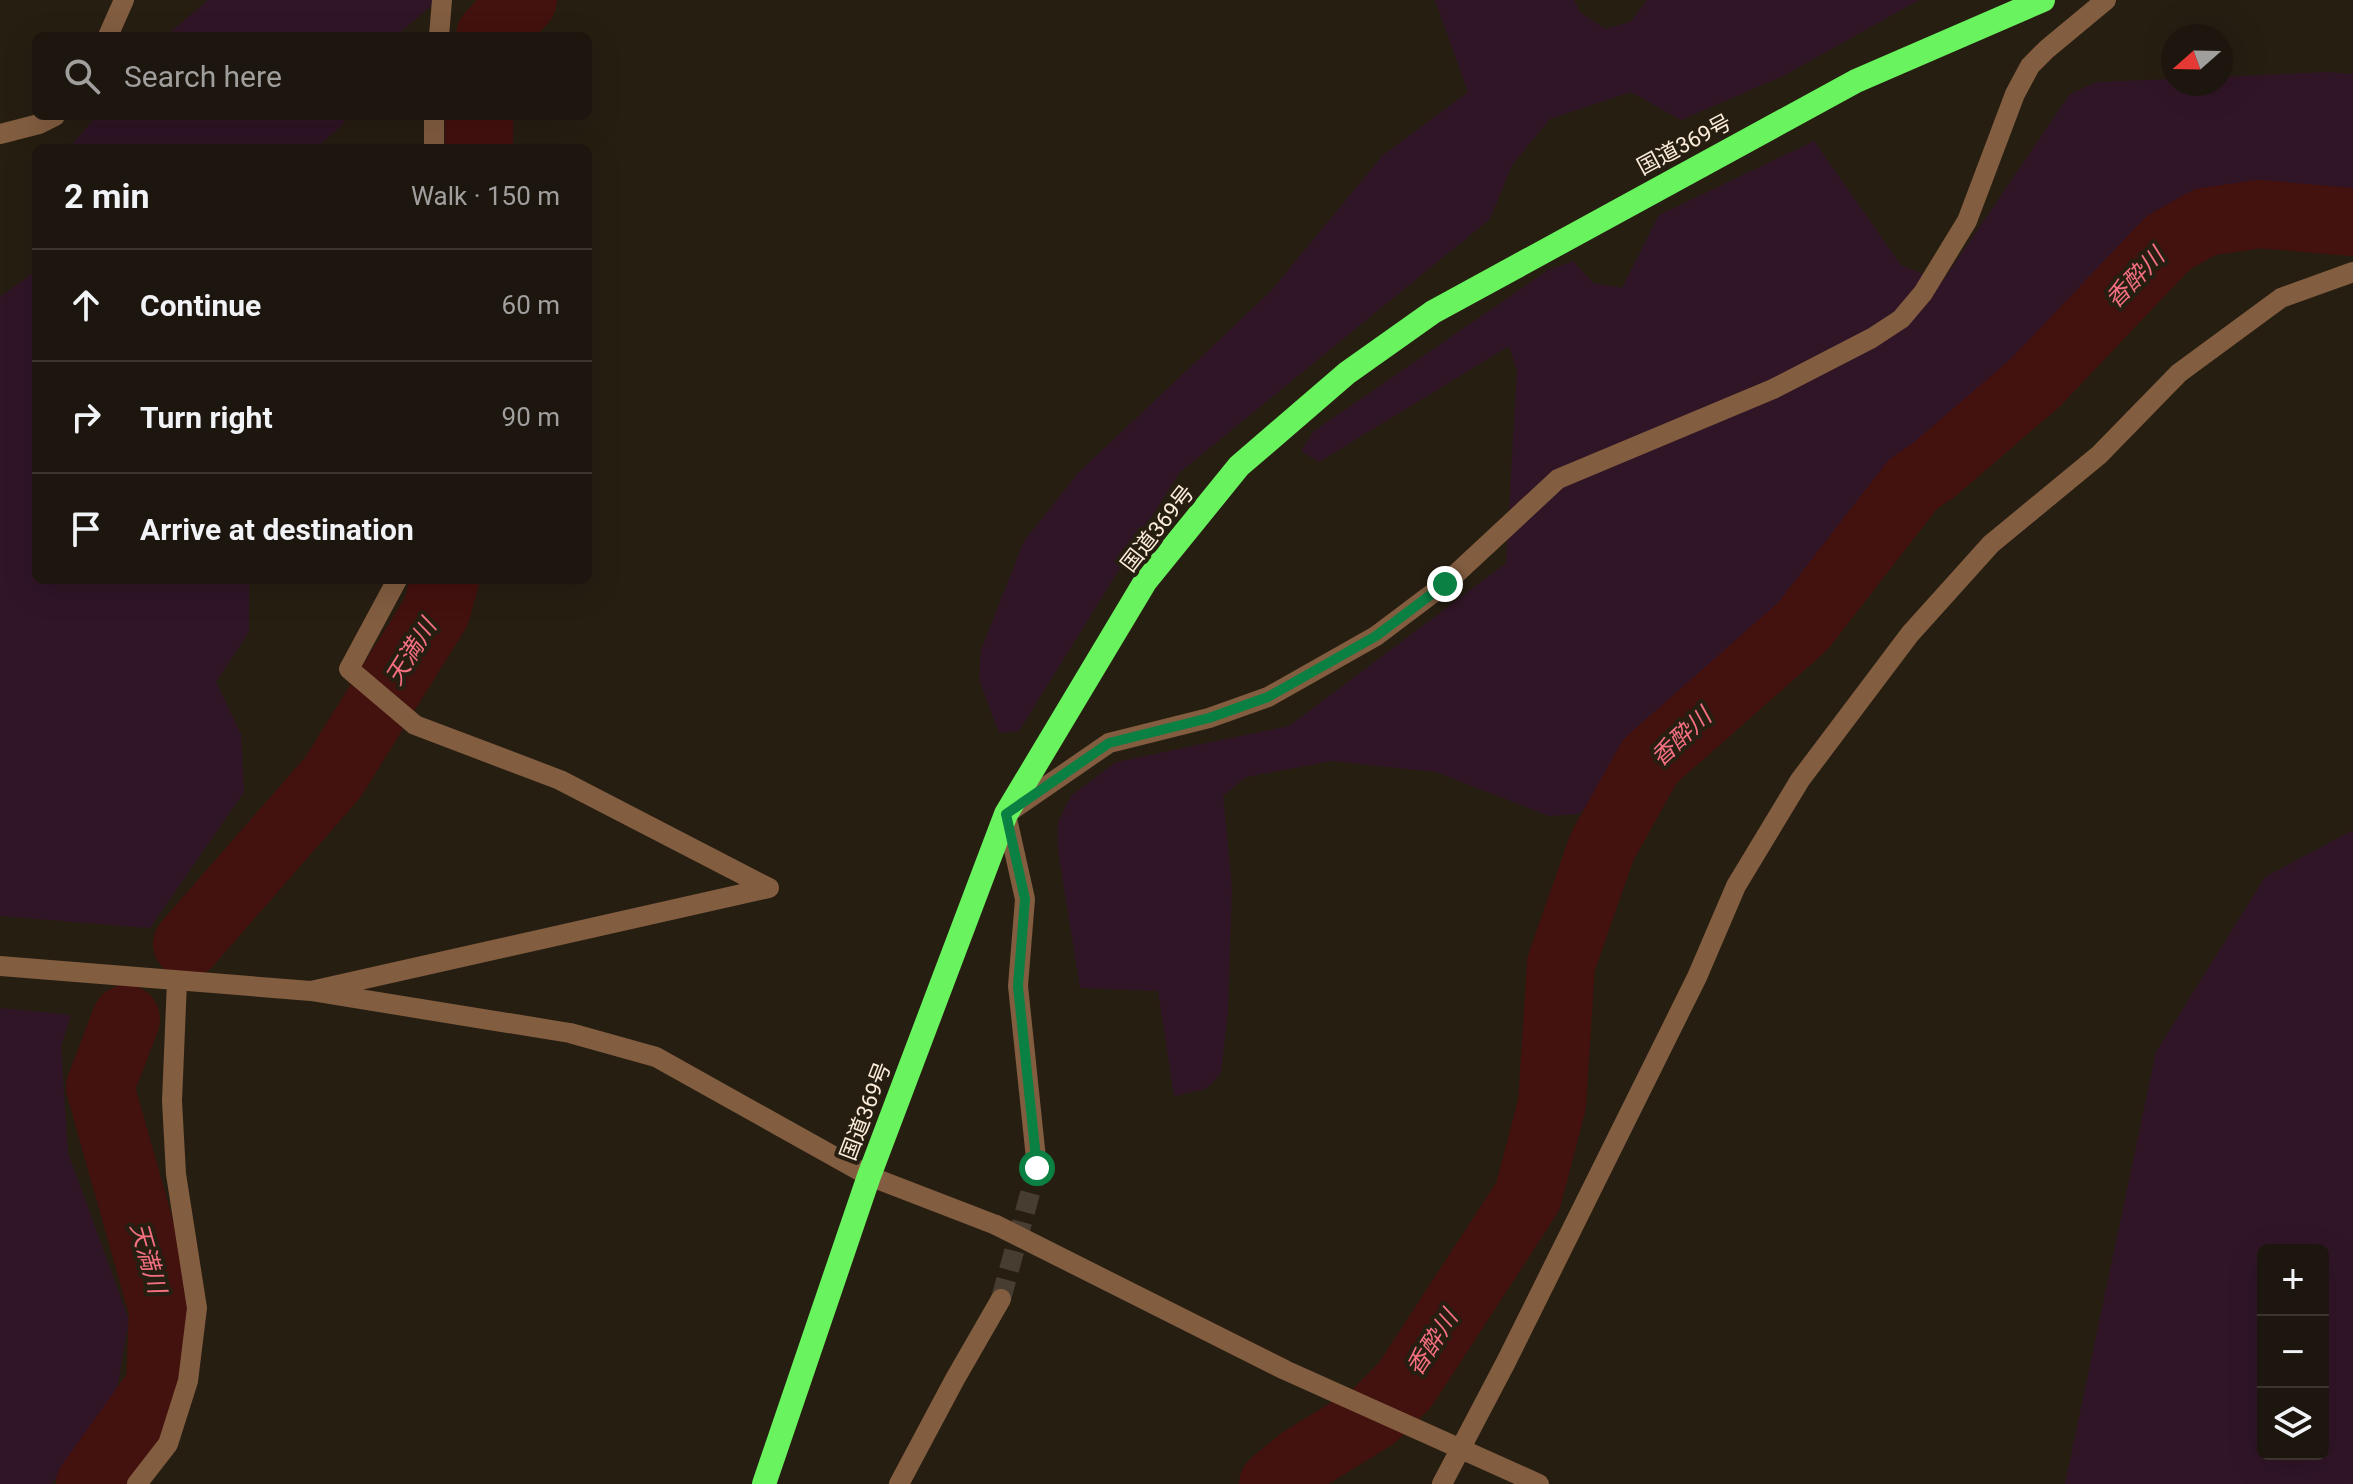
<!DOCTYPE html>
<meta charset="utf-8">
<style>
body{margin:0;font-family:Roboto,"Noto Sans JP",sans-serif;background:#2a231c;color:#f1f3f6}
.controls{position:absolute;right:24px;bottom:24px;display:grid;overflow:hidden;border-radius:12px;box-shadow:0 8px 32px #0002}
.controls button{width:72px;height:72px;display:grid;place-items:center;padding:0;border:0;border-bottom:2px solid #3b352e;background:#1d160e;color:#f1f3f6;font:40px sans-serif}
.compass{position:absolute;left:2161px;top:24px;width:72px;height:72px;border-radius:50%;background:#1d160e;box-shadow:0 8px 32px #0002;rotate:250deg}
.stop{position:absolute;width:24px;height:24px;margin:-18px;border:6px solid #0b8043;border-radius:50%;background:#fff}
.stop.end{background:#0b8043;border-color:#fff;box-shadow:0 2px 8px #0008}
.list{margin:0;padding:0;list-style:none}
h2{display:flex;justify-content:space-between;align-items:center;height:104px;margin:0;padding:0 32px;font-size:34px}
h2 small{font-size:26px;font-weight:400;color:#a09f9e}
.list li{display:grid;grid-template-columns:52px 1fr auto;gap:24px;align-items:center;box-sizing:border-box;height:112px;padding:0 32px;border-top:2px solid #3b352e}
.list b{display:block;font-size:30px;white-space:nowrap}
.list em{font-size:26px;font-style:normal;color:#a09f9e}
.icon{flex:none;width:44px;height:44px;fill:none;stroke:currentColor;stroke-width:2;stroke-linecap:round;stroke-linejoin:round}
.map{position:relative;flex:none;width:2353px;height:1484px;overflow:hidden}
.search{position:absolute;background:#1d160e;box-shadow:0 8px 32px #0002;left:32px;top:32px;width:560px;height:88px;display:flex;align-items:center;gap:20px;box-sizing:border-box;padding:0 28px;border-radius:12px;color:#a09f9e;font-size:30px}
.panel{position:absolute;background:#1d160e;box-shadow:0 8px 32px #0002;left:32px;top:144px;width:560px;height:440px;border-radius:12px}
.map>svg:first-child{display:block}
.green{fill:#301526;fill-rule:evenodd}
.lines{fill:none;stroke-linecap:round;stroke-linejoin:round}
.river{stroke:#43110e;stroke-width:68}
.minor-tunnel{stroke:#473d30;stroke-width:20;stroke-dasharray:20 10;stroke-linecap:butt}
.minor{stroke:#825d40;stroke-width:20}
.highway{stroke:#69f35e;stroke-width:24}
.minor-bridge{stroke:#825d40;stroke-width:20}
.route{stroke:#0b8043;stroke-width:10}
.labels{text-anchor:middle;stroke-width:8;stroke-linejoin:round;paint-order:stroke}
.street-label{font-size:22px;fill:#fcecda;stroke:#271e12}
.water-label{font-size:24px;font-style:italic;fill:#f57081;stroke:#271e12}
</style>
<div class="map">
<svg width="2353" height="1484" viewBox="0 0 2353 1484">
<rect width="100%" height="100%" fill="#271e12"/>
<path class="green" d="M208,0H438L396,36H166Z
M1435,0H1574L1580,12L1605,29L1630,22L1647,0H1919L1785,75L1681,120L1631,92L1550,119L1512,165L1490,219L1179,473L1019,731L999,733L979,679L981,650L1024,541L1079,472L1270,292L1383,155L1468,92Z
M2327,72L2353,74V198L2179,205L2149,217L2014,369L1579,814L1549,816L1436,772L1332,761L1246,777L1223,796L1232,888L1228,1012L1221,1073L1206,1089L1174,1096L1158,991L1080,988L1058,850V822L1071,796L1116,762L1289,726L1506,563L1517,371L1509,346L1319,462L1301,451L1314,431L1548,270L1573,261L1593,283L1622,288L1659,215L1814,141L1901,265L1942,282L2070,94L2097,82L2173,79V84H2221V77Z
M97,116H347L342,125L316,148H69Z
M36,271V580H249V632L216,682L241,734L244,792L150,928L0,916V297Z
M2353,830V1484H2065L2156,1052L2265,877ZM2323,1250V1454H2263V1250Z
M0,1008L71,1015L61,1046L68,1153L129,1320L114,1406L51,1484H0Z"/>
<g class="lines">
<path class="river" d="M490,36L523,0
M479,148V116
M187,944L333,777L436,612L445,580
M90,1484L160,1386L163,1310L100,1087L126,1019
M1273,1484L1301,1461L1374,1416L1405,1385L1528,1196L1552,1104L1561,964L1602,847L1650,761L1803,626L1913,484L1935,469L2036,382L2168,243L2205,222L2259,214L2353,222"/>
<path class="minor-tunnel" d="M1001,1299L1037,1168"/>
<path class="minor" d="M108,36L124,0
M439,36L442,0
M0,134L39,124L55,116
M434,148V116
M0,966L311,991L570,1033L656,1057L869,1176L996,1225
M311,991L769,888L560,780L415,725L349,669L397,580
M1037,1168L1018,986L1025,899L1006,814L1109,743L1209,718L1268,697L1376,636L1445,584L1558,479L1773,389L1872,338L1901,319L1923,293L1967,221L2015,94L2030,66L2047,49L2106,0
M137,1484L168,1444L188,1381L197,1308L176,1174L172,1101L177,981
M899,1484L955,1379L1001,1299
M1442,1484L1506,1362L1697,977L1736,886L1800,780L1910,634L1991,544L2099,455L2179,373L2281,298L2353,272"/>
<path class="highway" d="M764,1484L869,1176L1006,814L1145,582L1239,466L1347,373L1433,312L1856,81L2043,0"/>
<path class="minor-bridge" d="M996,1225L1285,1370L1539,1484"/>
</g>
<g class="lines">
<path class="route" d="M1037,1168L1018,986L1025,899L1006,814L1109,743L1209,718L1268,697L1376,636L1445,584"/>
</g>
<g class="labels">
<g class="street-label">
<text transform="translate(1684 144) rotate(-28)" y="8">国道369号</text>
<text transform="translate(1157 528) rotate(-52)" y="8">国道369号</text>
<text transform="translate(865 1111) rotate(-69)" y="8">国道369号</text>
</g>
<g class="water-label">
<text transform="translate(2135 278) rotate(-46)" y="8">香酔川</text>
<text transform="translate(411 652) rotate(-58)" y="8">天満川</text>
<text transform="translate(1681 737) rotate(-43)" y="8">香酔川</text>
<text transform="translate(148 1258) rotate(74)" y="8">天満川</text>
<text transform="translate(1432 1343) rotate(-57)" y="8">香酔川</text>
</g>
</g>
</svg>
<div class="controls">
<button>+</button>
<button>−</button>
<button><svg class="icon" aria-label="layers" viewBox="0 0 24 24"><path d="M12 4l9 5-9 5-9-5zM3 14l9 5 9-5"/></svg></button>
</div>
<svg class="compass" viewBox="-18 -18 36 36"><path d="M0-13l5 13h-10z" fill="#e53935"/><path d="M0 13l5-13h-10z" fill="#a09f9e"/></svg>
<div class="stop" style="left:1037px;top:1168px"></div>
<div class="stop end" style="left:1445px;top:584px"></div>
<div class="search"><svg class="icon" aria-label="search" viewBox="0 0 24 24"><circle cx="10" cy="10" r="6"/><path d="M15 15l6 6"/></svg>Search here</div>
<section class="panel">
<h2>2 min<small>Walk · 150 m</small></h2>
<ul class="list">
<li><svg class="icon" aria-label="ahead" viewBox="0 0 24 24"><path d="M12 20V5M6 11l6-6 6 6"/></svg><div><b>Continue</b></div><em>60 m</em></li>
<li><svg class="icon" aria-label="right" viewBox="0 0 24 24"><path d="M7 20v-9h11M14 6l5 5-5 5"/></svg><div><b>Turn right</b></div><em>90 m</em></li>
<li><svg class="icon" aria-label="arrive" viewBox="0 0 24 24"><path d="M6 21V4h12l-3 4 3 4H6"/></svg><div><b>Arrive at destination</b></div></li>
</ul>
</section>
</div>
